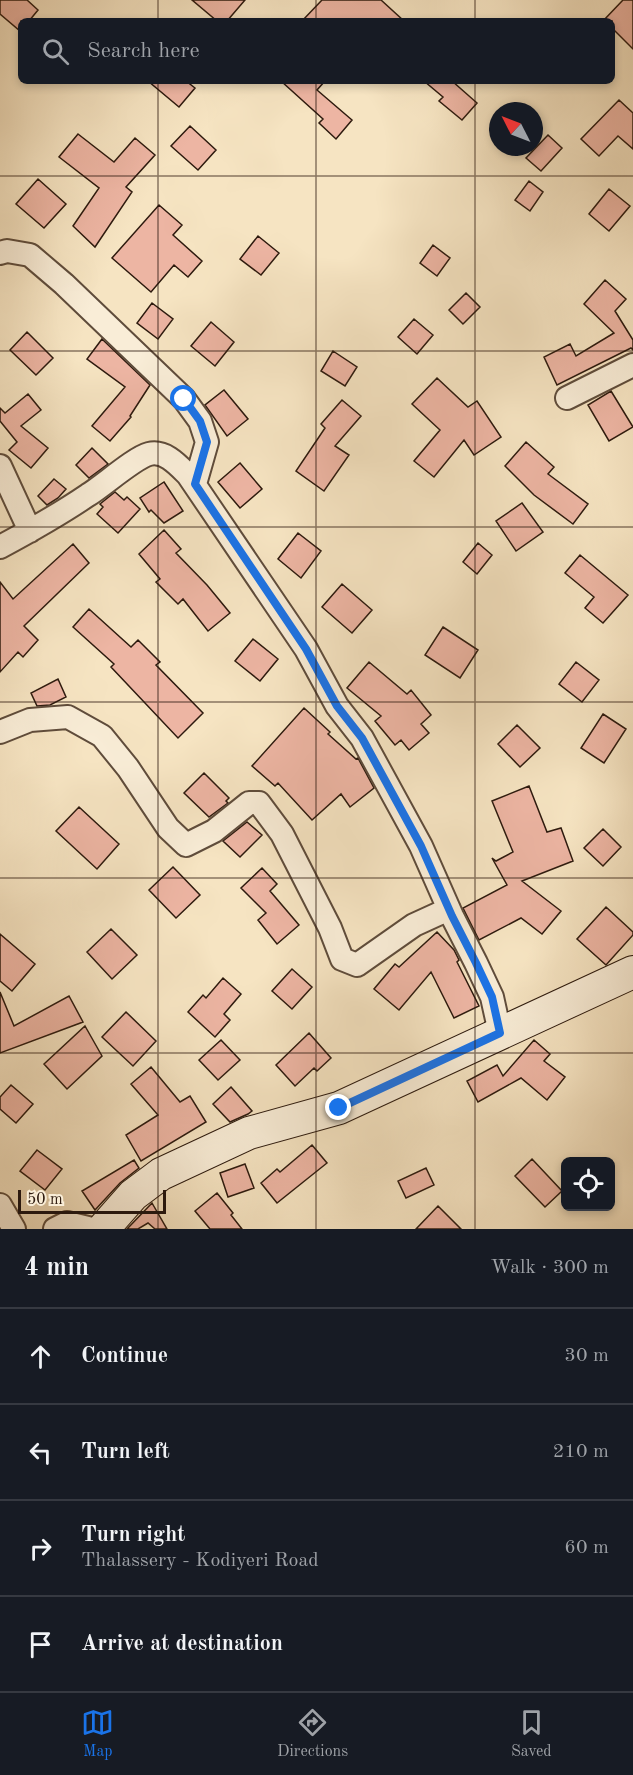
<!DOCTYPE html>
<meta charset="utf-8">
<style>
body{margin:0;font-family:"Old Standard TT",serif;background:#20242c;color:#f1f3f6}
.controls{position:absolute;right:18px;bottom:18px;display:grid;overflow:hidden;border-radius:9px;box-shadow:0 3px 9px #0003}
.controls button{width:54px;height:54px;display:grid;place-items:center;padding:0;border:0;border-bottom:2px solid #363941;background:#171b24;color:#f1f3f6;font:30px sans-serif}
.compass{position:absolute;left:489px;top:102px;width:54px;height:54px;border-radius:50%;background:#171b24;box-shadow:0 3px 9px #0003;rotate:312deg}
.scale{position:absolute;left:18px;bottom:15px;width:148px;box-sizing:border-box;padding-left:6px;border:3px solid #2d1a0e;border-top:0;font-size:16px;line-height:21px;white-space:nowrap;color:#2d1a0e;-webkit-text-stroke:4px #f9edd7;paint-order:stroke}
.stop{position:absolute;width:18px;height:18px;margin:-14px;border:4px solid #1a73e8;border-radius:50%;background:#fff}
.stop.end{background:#1a73e8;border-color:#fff;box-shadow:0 2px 6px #0008}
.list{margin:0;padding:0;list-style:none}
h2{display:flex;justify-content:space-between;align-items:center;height:78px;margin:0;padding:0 24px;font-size:26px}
h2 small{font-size:20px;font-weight:400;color:#9ea1a6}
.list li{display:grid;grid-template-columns:39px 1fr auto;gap:18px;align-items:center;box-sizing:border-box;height:96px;padding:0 24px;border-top:2px solid #363941}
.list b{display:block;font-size:22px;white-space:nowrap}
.list p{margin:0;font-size:20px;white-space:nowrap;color:#9ea1a6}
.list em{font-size:20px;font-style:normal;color:#9ea1a6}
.icon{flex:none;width:33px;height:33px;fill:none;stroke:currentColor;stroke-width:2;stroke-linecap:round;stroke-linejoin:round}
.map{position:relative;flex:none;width:633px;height:1229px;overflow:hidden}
.search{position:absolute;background:#171b24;box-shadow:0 3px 9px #0003;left:18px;right:18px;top:18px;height:66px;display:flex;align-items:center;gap:15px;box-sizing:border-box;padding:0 21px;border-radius:9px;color:#9ea1a6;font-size:22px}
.sheet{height:462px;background:#171b24}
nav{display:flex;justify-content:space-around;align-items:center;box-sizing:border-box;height:84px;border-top:2px solid #363941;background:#171b24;font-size:16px;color:#9ea1a6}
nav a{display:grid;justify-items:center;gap:3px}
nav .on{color:#1a73e8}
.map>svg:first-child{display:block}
.building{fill:#edb5a3;stroke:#2d1a0e;stroke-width:1.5}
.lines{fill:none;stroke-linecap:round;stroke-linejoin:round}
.minor-casing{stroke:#5f4c3b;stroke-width:26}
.secondary-casing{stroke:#2d1a0e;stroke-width:34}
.minor{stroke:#f9edd7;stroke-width:22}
.secondary{stroke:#f9edd7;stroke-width:32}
.route{stroke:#1a73e8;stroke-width:8}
.grid{fill:none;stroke:#2d1a0e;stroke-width:1.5;stroke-opacity:0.55}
</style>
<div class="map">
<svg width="633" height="1229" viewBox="0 0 633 1229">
<rect width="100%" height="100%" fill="#f6e4c2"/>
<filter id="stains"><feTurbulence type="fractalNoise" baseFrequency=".00333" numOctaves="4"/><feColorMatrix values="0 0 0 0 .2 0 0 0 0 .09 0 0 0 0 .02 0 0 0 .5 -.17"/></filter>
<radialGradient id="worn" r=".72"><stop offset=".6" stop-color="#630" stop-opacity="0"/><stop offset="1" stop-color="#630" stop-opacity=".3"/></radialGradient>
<path class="building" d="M0,0H27L38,10L29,21H21L20,31L0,14Z
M192,0H245L227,21H217Z
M322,0H381L404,21H302Z
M623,0H633V49L612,28V21L604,20Z
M148,81H186L195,88L179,107Z
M281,81H325L317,90L352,120L336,139L319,123L323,119Z
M424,81H452L477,103L462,120L439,101L443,97Z
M619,100L633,113V149L618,136L599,156L581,139Z
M190,126L216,150L198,170L171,146Z
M78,134L114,162L135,138L155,155L126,187L132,192L95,247L73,226L99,188L59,157Z
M548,135L562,148L541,171L526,158Z
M38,179L66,204L44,228L16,204Z
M529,181L543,192L530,211L515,200Z
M609,189L630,206L609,231L589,214Z
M159,205L182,225L173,235L202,261L188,277L174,265L151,292L112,258Z
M258,236L279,253L261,275L240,259Z
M433,245L450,258L437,276L420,263Z
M605,280L626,299L615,311L633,340V350L631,348L557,385L544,357L570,344L576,356L614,333L584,304Z
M466,293L480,307L463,324L449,310Z
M152,303L173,319L158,339L137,323Z
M414,319L433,335L417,354L398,337Z
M211,322L234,342L215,366L191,346Z
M27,332L53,358L36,375L10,350Z
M102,339L150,385L130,416L131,417L110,441L92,426L125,387L87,359Z
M333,351L357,367L345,386L321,371Z
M437,378L468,407L477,401L501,437L474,455L464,440L434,477L414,461L440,430L412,404Z
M224,390L248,419L227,436L205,405Z
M611,391L633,427L609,441L588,405Z
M28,394L41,410L21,426L48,448L31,468L9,450L17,442L0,421V408L5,413Z
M342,400L361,416L335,446L349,455L324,491L296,471L325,428L321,424Z
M526,442L554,467L548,474L588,504L573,524L534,495L505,466Z
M92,448L108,464L89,478L76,465Z
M240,463L262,489L240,508L218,482Z
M54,479L66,489L58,498L47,505L38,496Z
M164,482L183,511L164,523L151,510L149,512L140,498Z
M115,492L124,500L127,497L140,509L118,533L97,514L103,507L100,504Z
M522,503L543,532L516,551L496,521Z
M164,530L181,549L176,553L207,585L230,613L208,631L183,599L178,604L156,582L160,579L139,554Z
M298,533L321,551L301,578L278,559Z
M478,543L492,555L477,574L463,562Z
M73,544L89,563L24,626L38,640L23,657L18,652L0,672V582L13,599Z
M580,555L628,595L603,623L585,608L594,597L565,573Z
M342,584L372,610L352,633L322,607Z
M89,609L131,647L138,640L160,662L156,665L203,713L178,738L111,667L114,664L73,627Z
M443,627L478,650L460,678L425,655Z
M253,639L278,659L260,681L235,661Z
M369,662L407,694L411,690L431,715L421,724L429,733L409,750L401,740L395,745L375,721L381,716L347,688Z
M576,662L599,680L582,702L559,684Z
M58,679L66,697L50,705L37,706L31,693Z
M304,708L330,732L328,734L356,759L358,758L374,788L350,807L341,794L312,820L278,783L275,786L252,766Z
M603,714L626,729L604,763L581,748Z
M517,725L540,748L520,767L498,744Z
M204,773L229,798L226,801L228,803L209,817L184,793Z
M529,786L547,832L561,828L573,861L522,881L561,911L542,934L521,918L479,940L463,908L507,885L492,858L496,861L513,852L492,801Z
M79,807L119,844L97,869L56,831Z
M247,822L262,835L240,857L223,841Z
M603,829L621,847L603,866L584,848Z
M173,867L200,895L176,918L149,890Z
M262,868L277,884L270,891L299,925L277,944L258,920L266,913L241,888Z
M606,907L633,932V935L606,965L577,939Z
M111,929L137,955L112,979L87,952Z
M437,932L454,950L459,960L457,962L479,1006L454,1018L431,972L399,1010L374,989L395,964L399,967Z
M0,934L35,964L12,991L0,981Z
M292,969L312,987L292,1009L272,991Z
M223,978L241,994L224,1014L230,1020L215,1037L188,1012L203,995L206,998Z
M0,992L14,1026L69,996L83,1022L0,1053Z
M126,1012L156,1041L133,1066L102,1037Z
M85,1026L102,1056L67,1089L44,1064Z
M309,1033L331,1058L317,1071L314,1068L295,1086L276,1065Z
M221,1040L240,1060L218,1080L199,1060Z
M534,1040L550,1054L544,1061L565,1077L547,1100L521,1078L478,1102L467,1081L497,1065L503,1076Z
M151,1067L180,1102L190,1096L206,1122L141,1161L126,1135L158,1115L131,1084Z
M11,1085L33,1104L16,1123L0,1109V1097Z
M231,1087L252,1111L248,1114L230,1122L213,1104Z
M312,1145L327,1163L277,1203L261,1183L277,1169L280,1172Z
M37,1150L62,1169L45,1190L20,1171Z
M532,1159L562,1191L545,1207L515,1176Z
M134,1160L139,1168L120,1183L95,1210L82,1191Z
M245,1164L254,1188L228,1197L220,1173Z
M426,1168L434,1185L406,1198L398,1181Z
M217,1193L233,1213L231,1215L242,1229H210L195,1211Z
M152,1203L167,1229H155L148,1223L138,1229H127Z
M438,1206L461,1229H416Z"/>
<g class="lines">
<defs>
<path id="minor" d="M0,253L7,251L30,255L64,284L184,399L200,421L207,442L195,484
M567,398L633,365
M0,466L30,531
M0,547C30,531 60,514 88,495C103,486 134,458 149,454C165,450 178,465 188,475L306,649L337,706L362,738L421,846L452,916L476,963L492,997L500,1033
M0,732L30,720L68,717L102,736L128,768L168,828L186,845L214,831L249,803H259L282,834L330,928L342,959L357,965L414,925L449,909
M0,1205L14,1229
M55,1229L67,1223L92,1229"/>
<path id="secondary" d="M103,1229L133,1195L161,1174L249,1133L339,1108L633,972"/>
</defs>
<use href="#minor" class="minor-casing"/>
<use href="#secondary" class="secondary-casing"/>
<use href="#minor" class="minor"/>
<use href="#secondary" class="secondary"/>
</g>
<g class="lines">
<path class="route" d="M184,399L200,421L207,442L195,484L306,649L337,706L362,738L421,846L452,916L476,963L492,997L500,1033L339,1108"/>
</g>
<path class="grid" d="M158,0V21M316,0V21M475,0V21M158,81V1229M316,81V1229M475,81V1229M0,176H633M0,351H633M0,527H633M0,702H633M0,878H633M0,1053H633"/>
<rect width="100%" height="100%" filter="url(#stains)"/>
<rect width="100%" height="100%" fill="url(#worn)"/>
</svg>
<div class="controls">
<button><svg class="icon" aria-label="locate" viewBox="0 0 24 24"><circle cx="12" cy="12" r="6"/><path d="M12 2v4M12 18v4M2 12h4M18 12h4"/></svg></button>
</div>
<svg class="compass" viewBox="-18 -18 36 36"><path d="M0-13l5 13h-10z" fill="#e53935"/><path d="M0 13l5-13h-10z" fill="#9ea1a6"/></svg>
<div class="scale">50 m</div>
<div class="stop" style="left:184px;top:399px"></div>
<div class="stop end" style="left:339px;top:1108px"></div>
<div class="search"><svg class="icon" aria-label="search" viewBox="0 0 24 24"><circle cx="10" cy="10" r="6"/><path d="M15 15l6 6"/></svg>Search here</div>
</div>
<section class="sheet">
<h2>4 min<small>Walk · 300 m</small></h2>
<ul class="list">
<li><svg class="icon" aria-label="ahead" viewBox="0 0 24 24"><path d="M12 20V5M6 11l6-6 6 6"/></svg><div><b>Continue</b></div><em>30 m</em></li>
<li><svg class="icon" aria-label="left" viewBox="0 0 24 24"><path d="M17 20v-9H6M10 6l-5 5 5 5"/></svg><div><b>Turn left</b></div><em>210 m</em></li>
<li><svg class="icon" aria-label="right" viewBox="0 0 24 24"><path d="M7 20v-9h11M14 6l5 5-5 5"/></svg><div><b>Turn right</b><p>Thalassery - Kodiyeri Road</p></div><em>60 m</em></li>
<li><svg class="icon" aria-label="arrive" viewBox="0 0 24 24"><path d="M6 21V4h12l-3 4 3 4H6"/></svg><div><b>Arrive at destination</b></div></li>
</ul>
</section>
<nav>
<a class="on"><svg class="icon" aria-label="map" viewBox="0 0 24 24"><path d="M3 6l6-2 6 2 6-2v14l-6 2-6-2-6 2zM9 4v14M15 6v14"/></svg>Map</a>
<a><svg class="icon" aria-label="directions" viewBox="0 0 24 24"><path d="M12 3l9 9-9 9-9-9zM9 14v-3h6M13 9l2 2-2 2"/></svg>Directions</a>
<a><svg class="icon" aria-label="saved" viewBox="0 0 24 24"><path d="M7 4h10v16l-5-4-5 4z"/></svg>Saved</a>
</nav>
